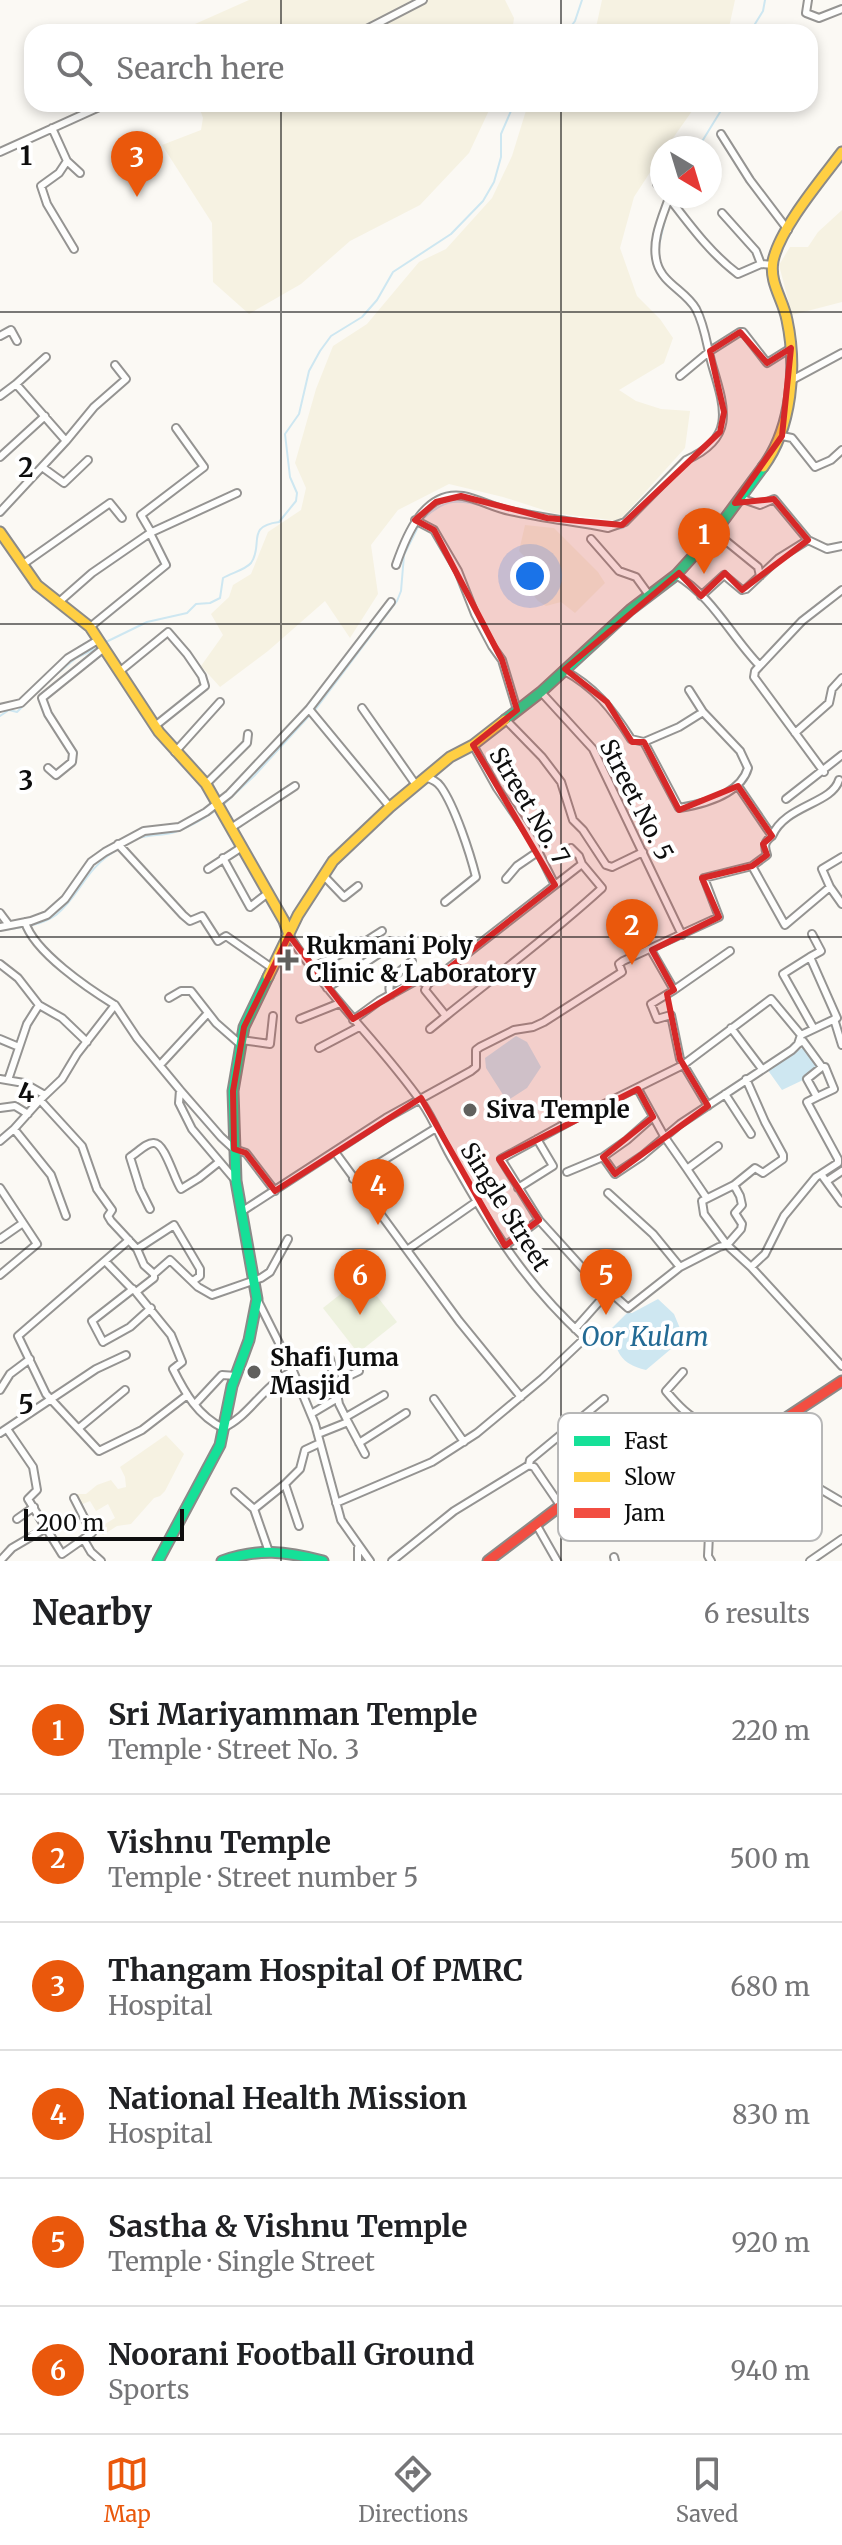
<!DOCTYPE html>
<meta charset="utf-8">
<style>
body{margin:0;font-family:Merriweather,serif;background:#f2f2f2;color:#202124}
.compass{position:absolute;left:650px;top:136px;width:72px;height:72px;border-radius:50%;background:#fff;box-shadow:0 4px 12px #0003;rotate:142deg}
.scale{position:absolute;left:24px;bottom:20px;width:160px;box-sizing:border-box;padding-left:8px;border:4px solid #0e0e0e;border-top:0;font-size:22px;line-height:28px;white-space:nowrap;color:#0e0e0e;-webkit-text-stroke:6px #fff;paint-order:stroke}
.you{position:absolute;left:530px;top:576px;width:28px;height:28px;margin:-20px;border:6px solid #fff;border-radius:50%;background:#1a73e8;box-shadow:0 0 0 12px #1a73e833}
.badge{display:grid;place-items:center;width:52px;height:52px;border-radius:50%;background:#ea580c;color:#fff;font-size:26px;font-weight:700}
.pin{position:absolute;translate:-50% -66px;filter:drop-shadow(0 2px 4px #0008)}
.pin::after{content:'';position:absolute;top:42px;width:28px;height:24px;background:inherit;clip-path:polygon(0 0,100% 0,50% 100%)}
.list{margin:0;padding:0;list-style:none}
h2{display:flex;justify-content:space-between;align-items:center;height:104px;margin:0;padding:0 32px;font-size:34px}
h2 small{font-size:26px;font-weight:400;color:#757577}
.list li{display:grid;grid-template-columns:52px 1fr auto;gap:24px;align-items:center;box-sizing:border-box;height:128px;padding:0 32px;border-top:2px solid #e0e0e0}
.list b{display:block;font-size:30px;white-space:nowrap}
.list p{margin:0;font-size:26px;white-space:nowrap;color:#757577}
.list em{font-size:26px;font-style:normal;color:#757577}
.icon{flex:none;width:44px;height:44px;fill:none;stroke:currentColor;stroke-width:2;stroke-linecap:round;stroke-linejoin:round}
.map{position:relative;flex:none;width:842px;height:1561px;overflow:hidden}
.search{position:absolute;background:#fff;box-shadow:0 4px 12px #0003;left:24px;right:24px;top:24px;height:88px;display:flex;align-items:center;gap:20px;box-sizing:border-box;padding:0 28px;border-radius:24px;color:#757577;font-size:30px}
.sheet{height:872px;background:#fff}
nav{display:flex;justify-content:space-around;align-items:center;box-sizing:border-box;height:112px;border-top:2px solid #e0e0e0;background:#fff;font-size:22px;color:#757577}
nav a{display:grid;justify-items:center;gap:4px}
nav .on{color:#ea580c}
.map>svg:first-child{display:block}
.farmland{fill:#f6f2e2}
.pitch{fill:#eef2df}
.water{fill:#cee7f1}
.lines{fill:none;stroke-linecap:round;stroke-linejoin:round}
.stream{stroke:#cee7f1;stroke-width:2}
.street-casing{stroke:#959492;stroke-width:10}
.fast-casing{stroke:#8b8a88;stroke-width:13}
.slow-casing{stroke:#8b8a88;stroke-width:13}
.jam-casing{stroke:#8b8a88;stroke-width:13}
.street{stroke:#fefefd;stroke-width:6}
.fast{stroke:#16e098;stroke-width:9}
.slow{stroke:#ffcf43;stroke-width:9}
.jam{stroke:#f24e42;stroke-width:9}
.marked{fill:#d62828;fill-opacity:0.2;stroke:#d62828;stroke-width:6;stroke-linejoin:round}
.grid{fill:none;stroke:#0e0e0e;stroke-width:2;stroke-opacity:0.55}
.poi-dot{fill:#61605e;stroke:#fff;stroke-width:3}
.labels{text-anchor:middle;stroke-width:8;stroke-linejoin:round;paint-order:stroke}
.street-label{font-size:24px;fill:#0e0e0e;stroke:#fff}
.poi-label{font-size:24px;font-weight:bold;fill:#0e0e0e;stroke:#fff;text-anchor:start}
.water-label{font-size:26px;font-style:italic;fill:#236a94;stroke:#fff}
.key{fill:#fff;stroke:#b7b7b7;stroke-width:2}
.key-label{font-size:22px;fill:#0e0e0e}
.grid-label{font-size:26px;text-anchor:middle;font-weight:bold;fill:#0e0e0e;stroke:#fff;stroke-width:8;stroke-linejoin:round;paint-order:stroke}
</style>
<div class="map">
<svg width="842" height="1561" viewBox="0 0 842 1561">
<rect width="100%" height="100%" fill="#fbf9f4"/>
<path class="farmland" d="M249,0H505L514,18L512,32H177Z
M602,0H735L728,32H595Z
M198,104H492L469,153L420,205L350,241L301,284L249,314L213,282L212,223L162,145L201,130L203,118Z
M528,104H697L666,148H662V154L634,197L620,248L637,296L660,319L673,338L664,363L619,390L636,401L661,409L690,411L685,448L619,521L553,513L503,497L449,484L398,510L371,545L378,594L350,638L325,601L268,651L220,687L201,666L223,635L211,614L229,597L233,585L251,574L268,532L301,510L306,488L295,463L316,389L333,346L367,324L419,262L446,249L492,198L512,156Z
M842,210V302L792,315L779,265L790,247H808L818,232Z
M525,525L554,528L598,572L605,583L575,613L561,602L546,606L538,601L526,586L523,576L524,556L519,551Z
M166,1435L184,1454L165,1491L160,1496L154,1498L131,1524L117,1526L103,1535L95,1530L115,1518L108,1504L96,1511L90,1501L80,1505L76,1494H86L97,1485L111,1480L118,1489L126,1487L125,1477L120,1467Z"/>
<path class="pitch" d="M362,1277L397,1322L358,1353L323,1308Z"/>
<path class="water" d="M516,1036L527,1042L541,1067L527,1088L507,1101L486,1068L485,1058Z
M804,1047L818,1066L803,1080L782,1090L767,1069Z
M658,1299L674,1314L684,1338L646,1370C619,1363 617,1353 612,1328L627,1313H632Z"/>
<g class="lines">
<path class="stream" d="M567,32L575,21L582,0
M750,32L763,11L765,0
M698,148L725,104
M660,264L658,249L667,212
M716,442C730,424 727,405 721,384
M423,519C445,498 459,499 487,507
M611,530L623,528L632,519
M106,642L147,622L187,613L196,604L210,603L220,598L223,578C231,573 245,570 251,563C264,545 245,526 279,522L296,501L297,493L290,477L285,434L299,414L309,371L320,351L331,336L362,317L377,300L393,272L451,234L483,201L494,182L501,157V134L514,104
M53,677L76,658L97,648
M315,710L397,601L401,591L404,555L419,525
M0,716L9,710L17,712L34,695
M223,805L254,776L310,715
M135,839C148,834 162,836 175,832C191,827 204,818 218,809
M1,930C19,928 41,926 56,915C81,895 84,869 117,850"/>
<defs>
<path id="street" d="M808,0L806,13L819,18L842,9
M361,32L423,0
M52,128L67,161L80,173
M721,134L750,180L788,230
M0,152L106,104
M67,161L59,173L41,186L47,204L74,249
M657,184L662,189
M669,198C690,225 710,253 738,274L761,264L773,265
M722,213L756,251L761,264
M0,336L11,330L17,341
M680,376L710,351L740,332H743L767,363L791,348
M790,381L842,353
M16,384L46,357
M0,396L16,384L66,441L0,512
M782,436L792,438L815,467L831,460L842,450
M66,441L94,407L126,379L115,365
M0,457L45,416
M42,467L64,483L88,460
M740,498L760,505L774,499L808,540L827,549L842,546
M415,520L434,530L458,571L475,614L492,646L502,660L517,710
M151,532L141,515L204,467L176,428
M715,532L758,567L760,576
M150,533L237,493
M591,539L619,571L636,577L649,595
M22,565L110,503L122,518
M396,565C406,536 424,490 463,496C479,499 494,508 510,511C543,518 576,522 608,528L625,522L686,460C734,439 726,411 713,368C707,349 706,328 696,309C686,291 663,284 657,263C651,241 662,218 669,198
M676,575C712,596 731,636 759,665
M701,596L724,575L742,590L746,589L779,558L808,540
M59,602L92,573L150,533L166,565L90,627
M563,670C595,687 612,709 631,739L644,742
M119,672L168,632L187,654L202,676L205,686L155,726
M689,690L703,712
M541,692L593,749L682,935
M0,708L21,703L68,658L98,640
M362,708L416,785
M309,709L390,807
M703,712L740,751L748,768C740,795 704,804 679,808L644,742L679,727Z
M506,720L542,757L561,782L573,820L583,830L606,865L612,867L643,852
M795,733L829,703L832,689L842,678
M473,745L497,788L533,841L555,885
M175,752L220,702
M48,768L56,775L72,762L73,753L48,714L42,698L104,648
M824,772L754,677L755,671L802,621L842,590
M425,777C432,779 437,781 441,787C455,807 470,853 476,877L445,902
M206,784L247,743L248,734
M738,786L772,836C764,842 764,846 767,855L752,866
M786,799L842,755
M231,828L295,786
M772,836C785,805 832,804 839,780
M118,844L183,915L190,921L202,916L218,941L226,936L272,968
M842,857L822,869L830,887L842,904
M223,858L250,907L268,893
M208,869L242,847
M323,875L344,897L358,886
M506,879L517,866L539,851
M0,913L9,925
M25,922C34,952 89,989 115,1005
M0,927L31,921L47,915L65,899L91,862L105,852L144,831L179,827L206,812L229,794L309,709L391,602
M289,935C327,996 381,1044 422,1103C435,1121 442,1143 454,1162C492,1230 526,1284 585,1338L543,1378L477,1433L432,1462L336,1503
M651,950L674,990L651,1004L657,1019L671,1015L680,1059L708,1106
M810,957L783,974L814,1029
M0,964L18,978L39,1005L62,1018L87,1042
M311,968L360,945L382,931
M428,984L425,990L446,1016C498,974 552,934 602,888L582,864
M327,988L392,945
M674,990L730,951
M391,995C384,980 401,971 412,961
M169,998L181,991H191L216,1023L240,1044
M300,1019L340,1003
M834,1019L842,1045
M353,1020L379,1001L417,980L428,984L582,864L579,856L571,848
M731,1028L762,1069
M430,1029L446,1016
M801,1035L837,1018L810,957L821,951L812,934
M0,1039L19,1047
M241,1040L270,1044L273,1016
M798,1044L803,1041L822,1067L807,1079L817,1097L834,1089L825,1067H822
M319,1048L359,1027
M160,1065L208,1013
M0,1079L24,1083L45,1095
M8,1080L27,1024L39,1005
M638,1089L664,1136L687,1169
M180,1090L179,1103L192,1129L236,1181
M725,1094L751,1134
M817,1097L807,1102L838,1159V1163L821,1174
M40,1100L14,1129L51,1175L66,1216
M0,1108L15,1106L28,1114
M0,1141L14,1129
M335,1152L459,1321L521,1397
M567,1172L603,1157
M353,1179L436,1128
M827,1181L842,1171
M734,1185L740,1196L742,1205L735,1213L742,1224L741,1229L727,1245L751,1267L842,1366
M0,1188L37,1244L0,1275
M518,1188L553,1166L537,1139
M275,1191L246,1153L234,1149L221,1137L180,1090L137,1038L115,1005L77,1054L62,1079L40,1100L82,1146L97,1189L112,1210L108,1216L111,1221L137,1249L144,1265L154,1274L170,1260L198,1287L212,1295L261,1278L270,1272L288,1239
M608,1193L653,1234L680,1267
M706,1197L687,1169L718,1146
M150,1209L140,1189L130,1157C137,1153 147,1142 154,1143C165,1143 174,1179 181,1189L199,1178L219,1162
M241,1212L386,1118L471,1071L476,1067V1050L480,1047L514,1030L533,1027L544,1022L622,972L619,964L623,961L719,917L704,878L752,866L785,925L830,887
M539,1220L501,1159L574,1119L683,1065L771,999L801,1035L798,1044L792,1050L680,1124L642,1156L615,1174L603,1157L627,1140L653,1117
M0,1239L23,1223
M129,1240L18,1336L46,1394L99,1451L142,1430L186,1396
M505,1246L539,1220L606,1294L609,1291L628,1308L680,1267L719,1247L727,1245L704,1214L702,1201L734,1185L755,1168L763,1173L783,1159V1155L765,1122L746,1079
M137,1249L174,1225L200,1269V1276L193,1281
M407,1250L476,1202
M105,1261L133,1290
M751,1267L765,1254L784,1216L816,1177L821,1174L842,1203
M154,1274V1278L136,1292L171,1335L182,1362L173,1369C185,1393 198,1416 223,1428C251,1415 262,1386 293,1371
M133,1289L92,1321L103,1342L130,1327L151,1308
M257,1299L293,1371L315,1424L341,1520L370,1561
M575,1329L606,1294
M683,1372L666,1391C675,1402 687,1416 700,1421C723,1431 724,1419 742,1445
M334,1383L359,1371
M0,1390L10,1374L30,1359
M434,1399L464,1442
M195,1404L222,1375L236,1376
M311,1414L338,1398
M346,1417L384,1395
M348,1422L365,1454
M79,1428L125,1390
M7,1429L33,1467L37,1490L28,1499L62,1554L92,1533L74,1498
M0,1433L96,1369L126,1355
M318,1434L348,1422L339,1404L330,1359
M750,1440L778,1464L842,1502
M359,1443L406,1413
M529,1465L530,1460L604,1399
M692,1480L710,1514L708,1556L711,1561
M285,1484L300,1469L305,1450L320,1443
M235,1492L254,1509
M781,1495L800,1476
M710,1514L724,1515L737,1507L751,1531
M17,1519L34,1507
M536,1524L557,1561
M84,1540L91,1552L101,1561
M268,1549L254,1509L285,1484L299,1526
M614,1557L615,1561
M0,1561L12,1548L48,1527
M358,1561V1548
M392,1561L454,1511L529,1465L534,1467L560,1505
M810,1561L842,1539"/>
<path id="fast" d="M505,720L541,692L630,610L676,575L715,532L763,467
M158,1561L220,1445L232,1386L249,1340L257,1299L236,1181L233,1091L244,1027L268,977
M222,1561C258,1548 286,1551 323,1561"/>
<path id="slow" d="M763,467C792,428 797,367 787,320C783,299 769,283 773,261C780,228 821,180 842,152
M0,532L37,585L90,627L159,732L206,784L284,921L289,935
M268,977L298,915L333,861L390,807L450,757L473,745L505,720"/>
<path id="jam" d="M488,1561L576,1494L592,1489H662L692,1480L842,1381"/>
</defs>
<use href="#street" class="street-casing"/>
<use href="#fast" class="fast-casing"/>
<use href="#slow" class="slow-casing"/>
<use href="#jam" class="jam-casing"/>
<use href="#street" class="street"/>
<use href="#fast" class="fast"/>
<use href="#slow" class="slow"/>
<use href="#jam" class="jam"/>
</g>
<path class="marked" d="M740,332L767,363L791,348L782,436L735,503L774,499L808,540L742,590L725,573L701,596L679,573L565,669L607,702L632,742H644L679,810L738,786L772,836L763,844L767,855L752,866L702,878L719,917L652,950L674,990L667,994L680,1059L708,1106L615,1174L603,1157L653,1117L638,1089L499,1159L539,1220L505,1246L421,1098L275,1191L246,1153L234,1149L233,1091L244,1027L289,935L353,1019L417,980L431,982L555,885L473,745L517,710L502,660L434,530L415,520L436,502L461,496L547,518L622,525L720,432L724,412L710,351Z"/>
<path class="grid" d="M281,0V32M561,0V32M281,104V1561M561,104V1561M0,312H842M0,624H842M0,937H842M0,1249H842"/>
<g class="poi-dot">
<path d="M284 948h8v8h8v8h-8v8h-8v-8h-8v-8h8z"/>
<circle cx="470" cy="1110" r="8"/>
<circle cx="254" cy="1372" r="8"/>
</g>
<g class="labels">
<g class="street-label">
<text transform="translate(636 800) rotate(63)" y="8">Street No. 5</text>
<text transform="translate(529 806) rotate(59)" y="8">Street No. 7</text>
<text transform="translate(505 1207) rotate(58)" y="8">Single Street</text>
</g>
<g class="poi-label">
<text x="306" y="954">Rukmani Poly<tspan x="306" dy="28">Clinic &amp; Laboratory</tspan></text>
<text x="486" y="1118">Siva Temple</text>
<text x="270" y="1366">Shafi Juma<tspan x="270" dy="28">Masjid</tspan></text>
</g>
<g class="water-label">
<text x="645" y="1346">Oor Kulam</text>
</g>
</g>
<rect x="558" y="1413" width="264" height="128" rx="12" class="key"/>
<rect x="574" y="1436" width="36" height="10" fill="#16e098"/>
<rect x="574" y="1472" width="36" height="10" fill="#ffcf43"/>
<rect x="574" y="1508" width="36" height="10" fill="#f24e42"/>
<g class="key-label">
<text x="624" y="1449">Fast</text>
<text x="624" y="1485">Slow</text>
<text x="624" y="1521">Jam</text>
</g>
<g class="grid-label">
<text x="26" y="165">1</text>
<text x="26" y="477">2</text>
<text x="26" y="790">3</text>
<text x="26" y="1102">4</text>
<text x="26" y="1414">5</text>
</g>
</svg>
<svg class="compass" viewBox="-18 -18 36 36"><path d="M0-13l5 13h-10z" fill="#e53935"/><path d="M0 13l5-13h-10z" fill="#757577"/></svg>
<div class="scale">200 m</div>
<div class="you"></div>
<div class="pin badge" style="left:704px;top:574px">1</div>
<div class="pin badge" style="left:632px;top:965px">2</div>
<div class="pin badge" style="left:137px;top:197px">3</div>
<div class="pin badge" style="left:378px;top:1225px">4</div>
<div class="pin badge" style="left:606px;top:1315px">5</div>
<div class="pin badge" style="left:360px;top:1315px">6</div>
<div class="search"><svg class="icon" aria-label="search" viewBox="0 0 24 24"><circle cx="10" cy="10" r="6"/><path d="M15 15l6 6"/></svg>Search here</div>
</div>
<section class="sheet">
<h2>Nearby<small>6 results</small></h2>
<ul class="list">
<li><span class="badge">1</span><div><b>Sri Mariyamman Temple</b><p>Temple · Street No. 3</p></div><em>220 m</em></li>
<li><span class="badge">2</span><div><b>Vishnu Temple</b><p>Temple · Street number 5</p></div><em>500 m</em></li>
<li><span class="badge">3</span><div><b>Thangam Hospital Of PMRC</b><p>Hospital</p></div><em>680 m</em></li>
<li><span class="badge">4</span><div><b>National Health Mission</b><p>Hospital</p></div><em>830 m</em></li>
<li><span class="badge">5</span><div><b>Sastha &amp; Vishnu Temple</b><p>Temple · Single Street</p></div><em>920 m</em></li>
<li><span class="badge">6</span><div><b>Noorani Football Ground</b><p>Sports</p></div><em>940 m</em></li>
</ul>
</section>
<nav>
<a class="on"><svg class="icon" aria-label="map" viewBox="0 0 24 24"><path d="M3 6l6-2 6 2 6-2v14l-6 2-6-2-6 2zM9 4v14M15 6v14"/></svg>Map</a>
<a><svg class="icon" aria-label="directions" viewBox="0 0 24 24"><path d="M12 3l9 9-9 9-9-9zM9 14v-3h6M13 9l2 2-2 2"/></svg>Directions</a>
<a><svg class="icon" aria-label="saved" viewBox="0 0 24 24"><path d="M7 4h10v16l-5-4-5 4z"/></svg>Saved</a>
</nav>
